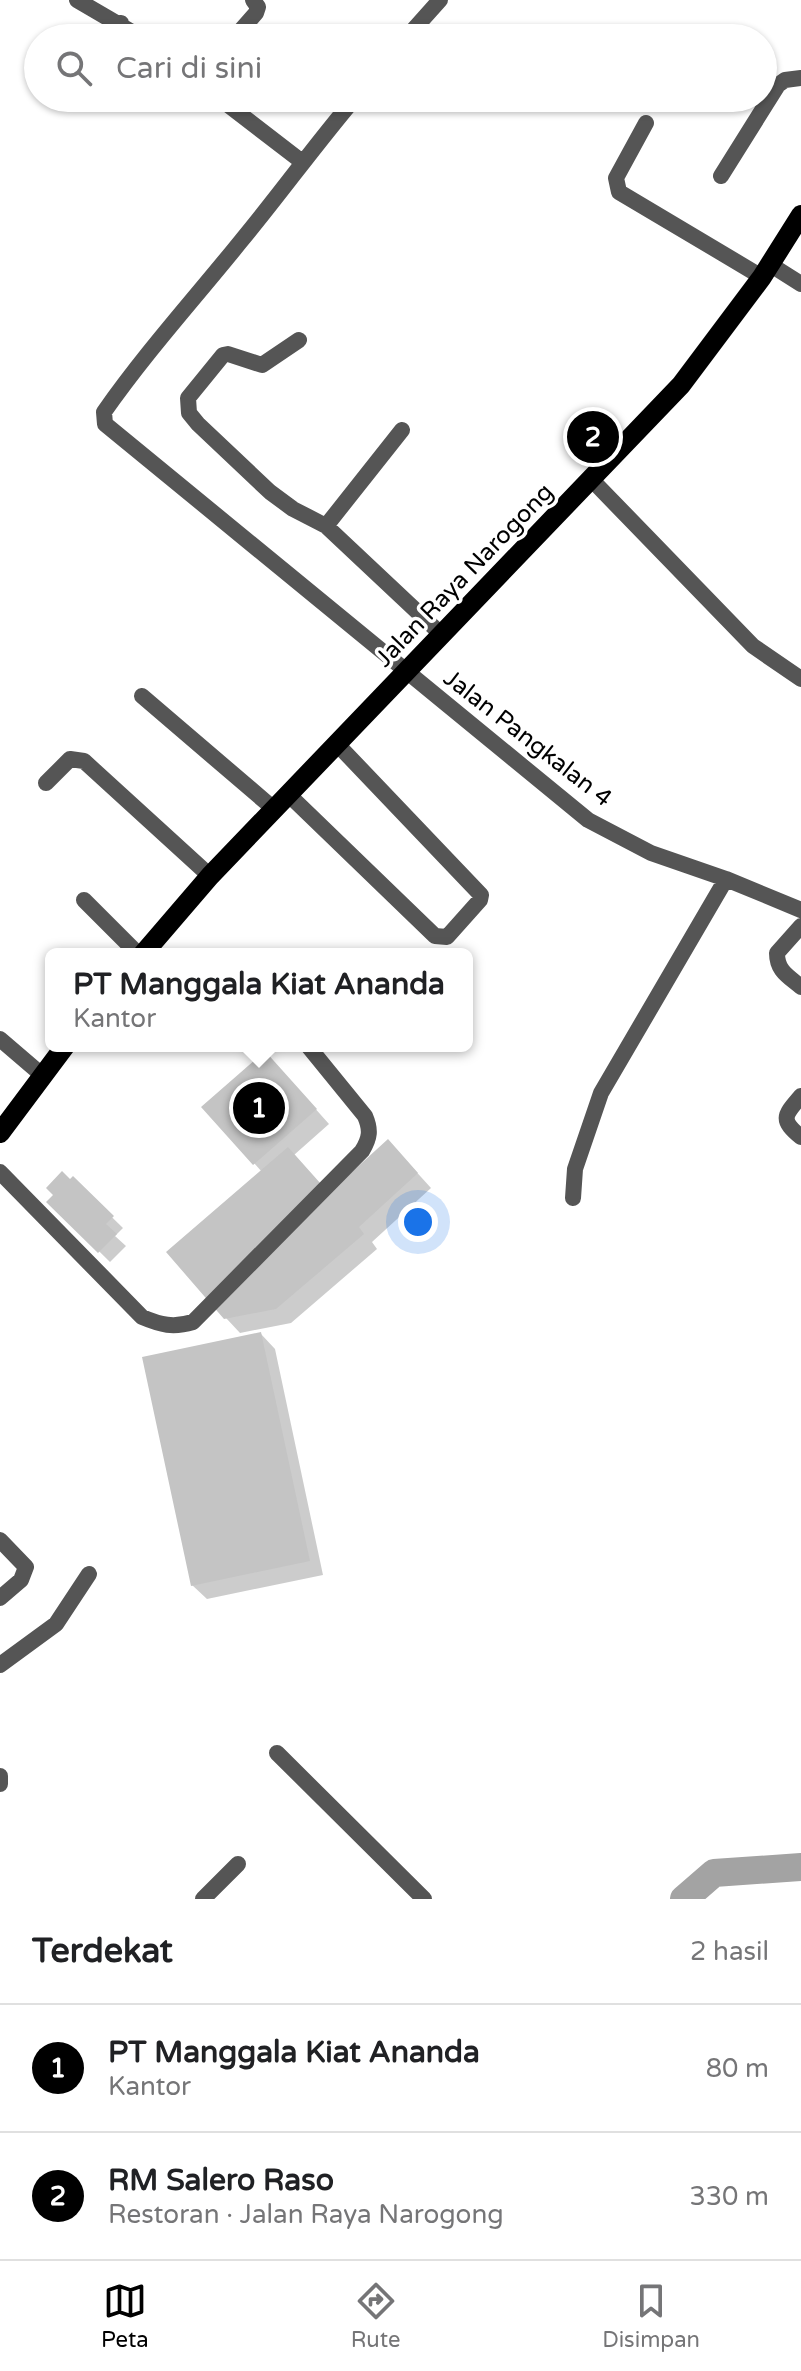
<!DOCTYPE html>
<html lang="id">
<meta charset="utf-8">
<style>
body{margin:0;font-family:"Varela Round",sans-serif;background:#f6f6f6;color:#202124}
.you{position:absolute;left:418px;top:1222px;width:28px;height:28px;margin:-20px;border:6px solid #fff;border-radius:50%;background:#1a73e8;box-shadow:0 0 0 12px #1a73e833}
.badge{display:grid;place-items:center;width:52px;height:52px;border-radius:50%;background:#000;color:#fff;font-size:26px;font-weight:700}
.pin{position:absolute;translate:-50% -50%;border:4px solid #fff;box-shadow:0 2px 8px #0006}
.popup{position:absolute;left:45px;top:948px;width:428px;height:104px;box-sizing:border-box;display:grid;place-content:center;border-radius:12px;background:#fff;filter:drop-shadow(0 2px 6px #0005);font-size:26px;white-space:nowrap;color:#757577}
.popup b{font-size:30px;color:#202124}
.popup::after{content:'';position:absolute;left:50%;top:100%;margin-left:-16px;border:16px solid transparent;border-top-color:#fff}
.list{margin:0;padding:0;list-style:none}
h2{display:flex;justify-content:space-between;align-items:center;height:104px;margin:0;padding:0 32px;font-size:34px}
h2 small{font-size:26px;font-weight:400;color:#757577}
.list li{display:grid;grid-template-columns:52px 1fr auto;gap:24px;align-items:center;box-sizing:border-box;height:128px;padding:0 32px;border-top:2px solid #e0e0e0}
.list b{display:block;font-size:30px;white-space:nowrap}
.list p{margin:0;font-size:26px;white-space:nowrap;color:#757577}
.list em{font-size:26px;font-style:normal;color:#757577}
.icon{flex:none;width:44px;height:44px;fill:none;stroke:currentColor;stroke-width:2;stroke-linecap:round;stroke-linejoin:round}
.map{position:relative;flex:none;width:801px;height:1899px;overflow:hidden}
.search{position:absolute;background:#fff;box-shadow:0 2px 6px #0004;left:24px;right:24px;top:24px;height:88px;display:flex;align-items:center;gap:20px;box-sizing:border-box;padding:0 28px;border-radius:44px;color:#757577;font-size:30px}
.sheet{height:360px;background:#fff}
nav{display:flex;justify-content:space-around;align-items:center;box-sizing:border-box;height:112px;border-top:2px solid #e0e0e0;background:#fff;font-size:22px;color:#757577}
nav a{display:grid;justify-items:center;gap:4px}
nav .on{color:#000}
.map>svg:first-child{display:block}
.shadow{fill:#0003}
.lines{fill:none;stroke-linecap:round;stroke-linejoin:round}
.river{stroke:#a3a3a3;stroke-width:28}
.building{fill:#c4c4c4}
.minor{stroke:#555;stroke-width:16}
.major{stroke:#000;stroke-width:20}
.labels{text-anchor:middle;stroke-width:7;stroke-linejoin:round;paint-order:stroke}
.street-label{font-size:24px;fill:#000;stroke:#fff}
</style>
<div class="map">
<svg width="801" height="1899" viewBox="0 0 801 1899">
<rect width="100%" height="100%" fill="#fff"/>
<path class="shadow" d="M279,1068L329,1124L294,1155L330,1195L402,1156L431,1188L372,1242L377,1249L291,1323L240,1333L226,1318L262,1172L204,1107Z
M73,1179L123,1228L115,1236L126,1246L110,1262L49,1202Z
M261,1334L275,1349L323,1575L207,1599L192,1585Z"/>
<g class="lines">
<path class="river" d="M684,1899L714,1873L801,1867"/>
</g>
<path class="building" d="M265,1051L317,1109L253,1165L201,1107Z
M388,1139L418,1173L359,1227L364,1234L276,1309L224,1319L166,1252L288,1147L329,1193Z
M62,1171L70,1179L73,1176L114,1216L106,1224L117,1234L98,1253L46,1202L53,1195L46,1188Z
M261,1332L310,1561L191,1586L142,1357Z"/>
<g class="lines">
<path class="minor" d="M77,0L142,38
M110,38L121,23
M234,38L256,13L258,7L253,0
M406,38L440,0
M219,98L301,161
M355,98C315,145 280,194 241,241C195,298 146,352 104,412L105,424L588,820L651,853L726,879L801,910
M646,123L616,178L619,192L762,277
M721,176L778,85L785,80L801,78
M771,265L801,284
M299,340L262,365L228,354L223,355L188,398L189,413L198,424L270,492L293,509L326,526
M402,430L326,526L442,635
M592,480L753,646L801,679
M142,696L274,809
M46,783L70,759L84,761L210,876
M289,795L435,936L447,937L480,900L481,895L337,744
M84,900L138,954
M801,926L777,953C777,971 788,976 801,987
M0,1039L42,1075
M801,1096C785,1115 779,1119 801,1137
M0,1172L142,1317C161,1325 173,1328 193,1322L362,1151C370,1138 371,1130 365,1116L308,1046
M573,1198L575,1169L601,1093L726,879
M0,1540L26,1567L21,1580L0,1598
M0,1665L56,1624L89,1574
M277,1753L424,1899
M0,1776V1784
M203,1899L238,1864"/>
<path class="major" d="M143,954L210,876L681,385L762,277L801,215
M0,1133L65,1046"/>
</g>
<g class="labels">
<g class="street-label">
<text transform="translate(464 575) rotate(-46)" y="8">Jalan Raya Narogong</text>
<text transform="translate(528 738) rotate(38)" y="8">Jalan Pangkalan 4</text>
</g>
</g>
</svg>
<div class="you"></div>
<div class="pin badge" style="left:259px;top:1108px">1</div>
<div class="popup"><b>PT Manggala Kiat Ananda</b>Kantor</div>
<div class="pin badge" style="left:593px;top:437px">2</div>
<div class="search"><svg class="icon" aria-label="search" viewBox="0 0 24 24"><circle cx="10" cy="10" r="6"/><path d="M15 15l6 6"/></svg>Cari di sini</div>
</div>
<section class="sheet">
<h2>Terdekat<small>2 hasil</small></h2>
<ul class="list">
<li><span class="badge">1</span><div><b>PT Manggala Kiat Ananda</b><p>Kantor</p></div><em>80 m</em></li>
<li><span class="badge">2</span><div><b>RM Salero Raso</b><p>Restoran · Jalan Raya Narogong</p></div><em>330 m</em></li>
</ul>
</section>
<nav>
<a class="on"><svg class="icon" aria-label="map" viewBox="0 0 24 24"><path d="M3 6l6-2 6 2 6-2v14l-6 2-6-2-6 2zM9 4v14M15 6v14"/></svg>Peta</a>
<a><svg class="icon" aria-label="directions" viewBox="0 0 24 24"><path d="M12 3l9 9-9 9-9-9zM9 14v-3h6M13 9l2 2-2 2"/></svg>Rute</a>
<a><svg class="icon" aria-label="saved" viewBox="0 0 24 24"><path d="M7 4h10v16l-5-4-5 4z"/></svg>Disimpan</a>
</nav>
